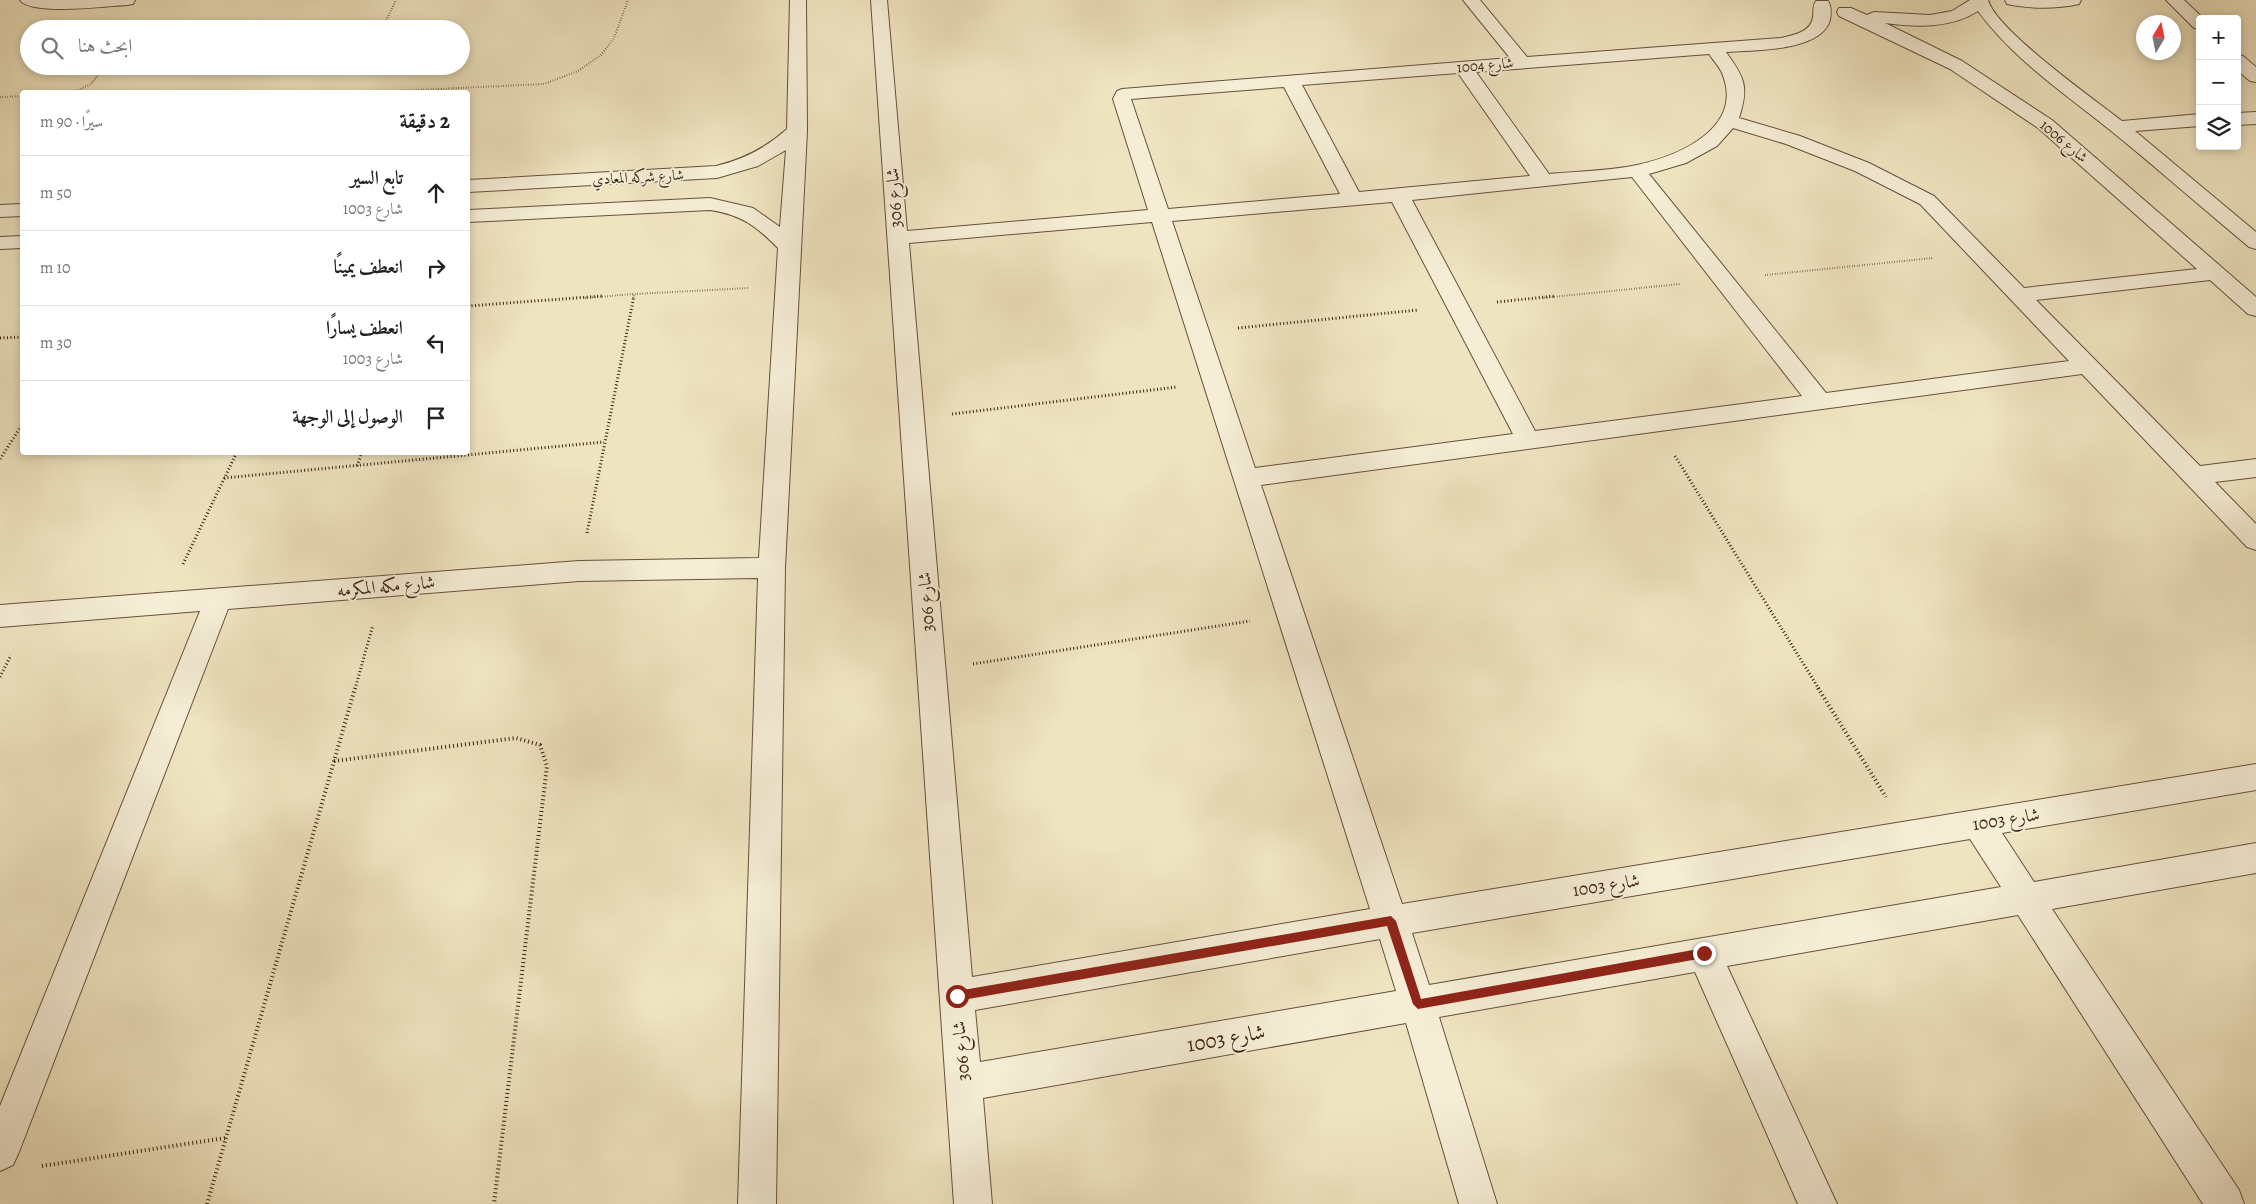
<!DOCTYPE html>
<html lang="ar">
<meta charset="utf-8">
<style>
body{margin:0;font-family:Alegreya,Amiri,serif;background:#f6f6f6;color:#222;direction:rtl}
.controls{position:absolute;right:15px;top:15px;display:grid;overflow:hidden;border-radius:5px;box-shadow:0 2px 8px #0003}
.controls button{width:45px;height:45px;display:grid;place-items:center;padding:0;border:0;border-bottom:1px solid #e0e0e0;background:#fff;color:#222;font:25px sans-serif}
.compass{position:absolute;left:2136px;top:15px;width:45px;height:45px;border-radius:50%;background:#fff;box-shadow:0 2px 8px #0003;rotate:10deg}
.stop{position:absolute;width:15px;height:15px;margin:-11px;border:4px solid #8f2418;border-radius:50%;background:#fff}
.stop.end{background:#8f2418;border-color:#fff;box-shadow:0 1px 5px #0008}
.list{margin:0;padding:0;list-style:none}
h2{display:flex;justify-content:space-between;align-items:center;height:65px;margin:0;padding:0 20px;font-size:21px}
h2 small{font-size:16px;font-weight:400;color:#767676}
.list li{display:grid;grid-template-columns:32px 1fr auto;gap:15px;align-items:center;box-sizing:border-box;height:75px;padding:0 20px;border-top:1px solid #e0e0e0}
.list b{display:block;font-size:19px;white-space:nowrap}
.list p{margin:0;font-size:16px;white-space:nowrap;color:#767676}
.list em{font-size:16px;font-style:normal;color:#767676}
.icon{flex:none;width:28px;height:28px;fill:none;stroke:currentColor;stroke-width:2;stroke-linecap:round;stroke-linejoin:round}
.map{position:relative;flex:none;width:2256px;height:1204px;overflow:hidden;direction:ltr}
.search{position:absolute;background:#fff;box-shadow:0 2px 8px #0003;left:20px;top:20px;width:450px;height:55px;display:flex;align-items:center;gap:12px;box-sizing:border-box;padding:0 18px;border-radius:28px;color:#767676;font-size:19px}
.panel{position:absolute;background:#fff;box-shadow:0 2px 8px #0003;left:20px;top:90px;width:450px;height:365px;border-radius:5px;direction:rtl}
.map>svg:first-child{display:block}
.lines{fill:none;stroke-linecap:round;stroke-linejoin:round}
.minor-casing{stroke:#67503a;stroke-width:2}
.path-far2{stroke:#3a1f0e;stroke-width:2;stroke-dasharray:0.5 2;stroke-linecap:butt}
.path-far1{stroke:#3a1f0e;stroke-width:3;stroke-dasharray:1 2.5;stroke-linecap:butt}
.path{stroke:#3a1f0e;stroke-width:4;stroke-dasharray:1 3;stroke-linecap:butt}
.minor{fill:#f5edd6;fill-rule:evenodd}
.route{fill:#8f2418}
.labels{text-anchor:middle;stroke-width:4;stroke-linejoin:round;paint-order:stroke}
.far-street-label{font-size:15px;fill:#3a1f0e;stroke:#f5edd6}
.street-label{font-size:18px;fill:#3a1f0e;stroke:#f5edd6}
.near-street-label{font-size:21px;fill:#3a1f0e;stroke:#f5edd6}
</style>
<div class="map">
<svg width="2256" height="1204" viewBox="0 0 2256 1204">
<rect width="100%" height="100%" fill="#efe4c0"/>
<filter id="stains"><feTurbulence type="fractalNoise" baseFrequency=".004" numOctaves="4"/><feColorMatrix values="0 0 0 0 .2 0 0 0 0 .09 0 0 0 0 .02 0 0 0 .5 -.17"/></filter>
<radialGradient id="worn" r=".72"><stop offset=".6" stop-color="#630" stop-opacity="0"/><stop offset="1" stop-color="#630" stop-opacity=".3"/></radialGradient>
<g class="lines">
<defs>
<path id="minor" d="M20,0H135L133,4L127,5C107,6 31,16 20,0Z
M790,0H806L807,131L785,568L776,1204H738L758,578L579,581L228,609L19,1152L13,1165L0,1171V1106L200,611L0,627V605L579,561L759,558L778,248C756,226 742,215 710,210L468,222V210L710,198L753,208L780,227L786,150L758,166L717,178L468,192V180L716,166C744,159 766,148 787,129Z
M871,0H887L907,231L1148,210L1113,99L1117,91L1122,89L1510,58L1463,0H1480L1527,57L1781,38C1794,35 1811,32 1813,17C1814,11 1812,7 1816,1H1828C1832,7 1831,14 1830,20C1821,52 1753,50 1726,52C1745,78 1749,87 1739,118L1800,136L1869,163L1934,196L2024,288L2197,269L2038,128L1950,69L1839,16L1837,12L1839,8H1851L1867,15L1874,12L1930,15L1952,11L1970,0H1988C1996,30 2094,99 2122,121L2200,114V126L2135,131L2256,232V249L2249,247C2202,208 2157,168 2110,130C2063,92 2013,59 1978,11C1951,29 1915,27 1885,23L1962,61L2052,120L2256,297V316L2248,314L2210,280L2036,300L2200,466L2256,459V477L2215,482L2256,524V550L2247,547L2082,374L1261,485L1402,904L2256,764V790L2002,833L2034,882L2256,843V873L2052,909L2239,1190L2244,1204H2203L2018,915L1727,966L1837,1204H1798L1695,972L1439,1017L1497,1204H1459L1406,1023L983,1098L992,1204H954ZM1709,54C1713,60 1719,66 1722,73C1745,128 1679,156 1637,165C1609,171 1578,171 1549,174L1476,72ZM1458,73L1530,176L1359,192L1302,85ZM1284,87L1340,194L1168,209L1131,99ZM1733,128L1786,144L1855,171L1920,204L2069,361L1826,393L1649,174L1686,163L1717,146ZM1632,177L1802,396L1535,431L1412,200ZM1392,202L1513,434L1255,468L1172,221ZM1152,222L1370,909L972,977L909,243ZM1970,839L2001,887L1429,985L1412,933ZM1380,939L1396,991L980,1062L975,1010Z
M2005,0H2081L2079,4C2057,9 2029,9 2007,4Z
M2166,0H2184L2204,19H2200V29L2194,28Z
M2237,55L2243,56L2256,67V82L2250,81L2237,70Z
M2256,112V124L2237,125V113Z
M22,204V216L0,217V205Z
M22,236V248L0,249V237Z"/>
</defs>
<use href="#minor" class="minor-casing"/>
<path class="path-far2" d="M382,29L396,0
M74,92L91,84L105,66
M376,92L544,84L578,71L601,55L614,38L628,0
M0,97L22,96
M1765,275L1933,258
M585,298L634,294
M633,298L634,294L749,288
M1542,298L1680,284"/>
<path class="path-far1" d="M1497,302L1555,296
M468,306L602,296
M1238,328L1418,310
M0,338L22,337
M952,414L1177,387
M1675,456L1819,689
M0,459L22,425
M357,466L362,452
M224,478L604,442
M587,533L634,296
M183,564L237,452
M973,664L1250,621
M0,677L11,655
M355,689L373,625"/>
<path class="path" d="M1818,688L1886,797
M334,761L516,738L540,745L547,766L494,1204
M42,1166L225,1138
M207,1204L355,688"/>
<use href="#minor" class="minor"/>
</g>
<path class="route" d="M1391,916L1396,921L1421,999L1704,948L1709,953L1704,958L1418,1009L1413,1004L1387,926L957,1001L952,996L957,991Z"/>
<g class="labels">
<g class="far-street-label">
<text transform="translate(1485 65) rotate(-5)" y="5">شارع 1004</text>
<text transform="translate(2064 141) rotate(40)" y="5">شارع 1006</text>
<text transform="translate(638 177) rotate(-3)" y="5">شارع شركه المعادي</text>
</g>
<g class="street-label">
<text transform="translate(894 198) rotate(-94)" y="6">شارع 306</text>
<text transform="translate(386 586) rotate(-5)" y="6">شارع مكه المكرمه</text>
<text transform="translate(926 602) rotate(-94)" y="6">شارع 306</text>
<text transform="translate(2006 819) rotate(-9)" y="6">شارع 1003</text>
<text transform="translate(1606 885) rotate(-9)" y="6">شارع 1003</text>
<text transform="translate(961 1051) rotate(-95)" y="6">شارع 306</text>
</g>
<g class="near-street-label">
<text transform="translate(1226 1038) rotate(-10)" y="7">شارع 1003</text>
</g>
</g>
<rect width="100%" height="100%" filter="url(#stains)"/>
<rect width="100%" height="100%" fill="url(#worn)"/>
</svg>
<div class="controls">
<button>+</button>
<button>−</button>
<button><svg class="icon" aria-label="layers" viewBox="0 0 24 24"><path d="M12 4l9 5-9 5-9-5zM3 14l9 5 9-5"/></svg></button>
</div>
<svg class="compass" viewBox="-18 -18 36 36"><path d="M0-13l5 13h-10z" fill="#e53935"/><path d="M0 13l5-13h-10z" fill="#767676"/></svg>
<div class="stop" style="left:957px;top:996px"></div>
<div class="stop end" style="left:1704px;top:953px"></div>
<div class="search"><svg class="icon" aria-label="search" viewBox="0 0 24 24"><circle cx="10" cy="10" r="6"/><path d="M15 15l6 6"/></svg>ابحث هنا</div>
<section class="panel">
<h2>2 دقيقة<small>سيرًا · 90 m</small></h2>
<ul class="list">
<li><svg class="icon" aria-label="ahead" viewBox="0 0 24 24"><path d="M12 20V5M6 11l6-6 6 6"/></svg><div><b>تابع السير</b><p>شارع 1003</p></div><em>50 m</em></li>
<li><svg class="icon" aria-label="right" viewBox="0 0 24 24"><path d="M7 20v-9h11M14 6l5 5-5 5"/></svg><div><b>انعطف يمينًا</b></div><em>10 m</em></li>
<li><svg class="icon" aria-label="left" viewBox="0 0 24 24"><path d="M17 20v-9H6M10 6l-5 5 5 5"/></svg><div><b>انعطف يسارًا</b><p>شارع 1003</p></div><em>30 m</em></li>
<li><svg class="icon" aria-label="arrive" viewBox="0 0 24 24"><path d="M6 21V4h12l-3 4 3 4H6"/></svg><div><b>الوصول إلى الوجهة</b></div></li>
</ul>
</section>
</div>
